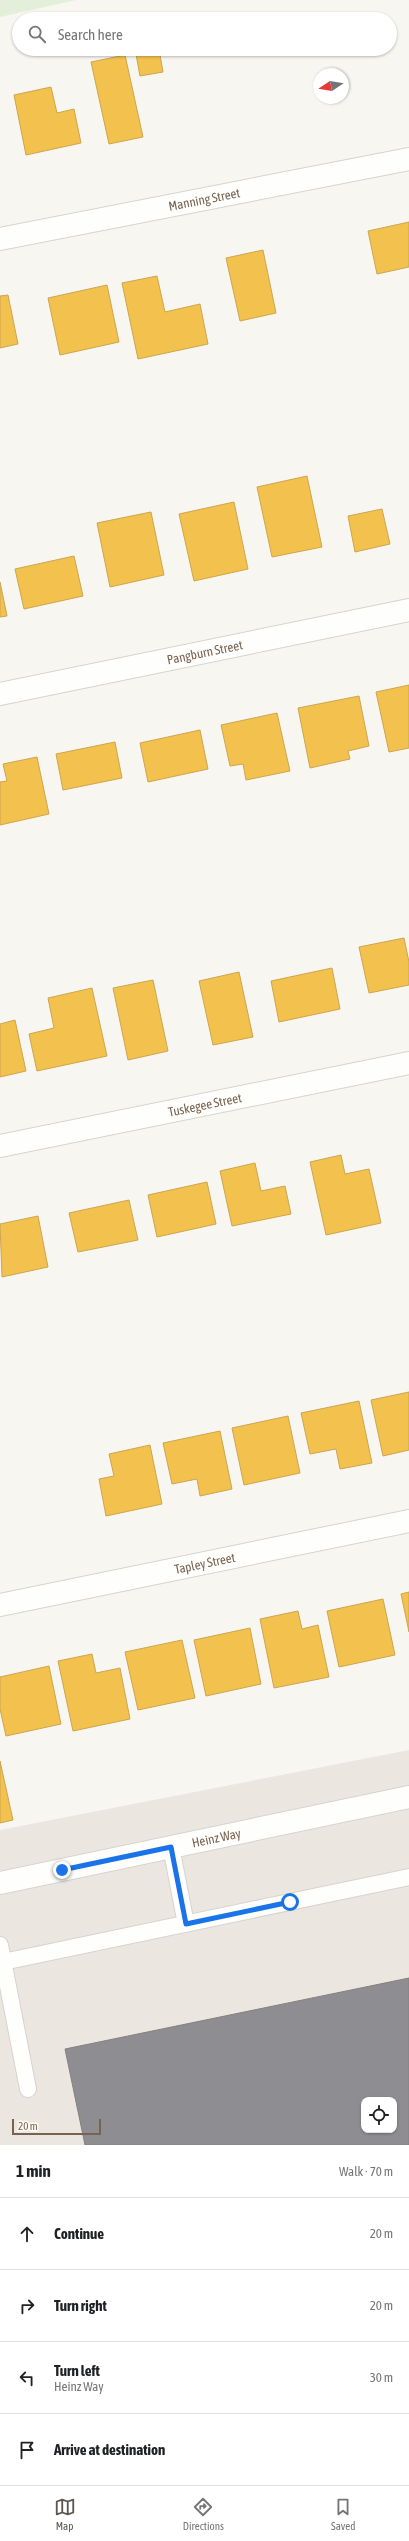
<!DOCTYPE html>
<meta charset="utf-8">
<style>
body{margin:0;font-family:"Asap Condensed",sans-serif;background:#f6f6f6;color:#202124}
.controls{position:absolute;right:12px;bottom:12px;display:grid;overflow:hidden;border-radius:8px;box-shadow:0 1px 3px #0004}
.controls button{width:36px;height:36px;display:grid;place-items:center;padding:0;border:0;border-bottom:1px solid #e0e0e0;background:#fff;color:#202124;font:20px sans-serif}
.compass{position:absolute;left:313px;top:68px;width:36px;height:36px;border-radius:50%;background:#fff;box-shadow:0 1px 3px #0004;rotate:258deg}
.scale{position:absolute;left:12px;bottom:10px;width:89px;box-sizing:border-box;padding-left:4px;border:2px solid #77634f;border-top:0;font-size:11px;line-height:14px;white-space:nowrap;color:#77634f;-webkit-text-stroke:3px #fefbf3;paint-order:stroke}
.stop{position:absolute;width:12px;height:12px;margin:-9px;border:3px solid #1a73e8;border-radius:50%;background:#fff}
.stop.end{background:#1a73e8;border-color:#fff;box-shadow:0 1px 4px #0008}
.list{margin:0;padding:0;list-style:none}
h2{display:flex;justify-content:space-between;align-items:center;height:52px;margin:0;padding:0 16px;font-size:17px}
h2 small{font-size:13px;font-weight:400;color:#757577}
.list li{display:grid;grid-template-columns:26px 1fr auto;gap:12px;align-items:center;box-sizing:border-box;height:72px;padding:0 16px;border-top:1px solid #e0e0e0}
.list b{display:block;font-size:15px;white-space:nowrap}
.list p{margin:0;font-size:13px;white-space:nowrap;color:#757577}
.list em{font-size:13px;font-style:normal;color:#757577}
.icon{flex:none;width:22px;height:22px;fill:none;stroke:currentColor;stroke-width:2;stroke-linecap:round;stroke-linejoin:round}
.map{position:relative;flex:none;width:409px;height:2145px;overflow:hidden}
.search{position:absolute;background:#fff;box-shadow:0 1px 3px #0004;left:12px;right:12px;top:12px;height:44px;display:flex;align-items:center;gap:10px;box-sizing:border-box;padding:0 14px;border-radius:22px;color:#757577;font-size:15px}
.sheet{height:340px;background:#fff}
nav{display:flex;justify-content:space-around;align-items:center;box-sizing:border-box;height:56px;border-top:1px solid #e0e0e0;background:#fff;font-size:11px;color:#757577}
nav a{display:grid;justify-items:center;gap:2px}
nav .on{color:#5b5651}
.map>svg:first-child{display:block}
.industrial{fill:#ebe7e0;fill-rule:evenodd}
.green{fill:#e3efdb}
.homes{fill:#f2c14e;stroke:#cda54e}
.industry{fill:#8d8d92;stroke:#86807e;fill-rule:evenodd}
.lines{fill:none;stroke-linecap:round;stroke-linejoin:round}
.service-casing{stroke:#d8d3cd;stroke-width:18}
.minor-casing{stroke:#d8d3cd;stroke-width:24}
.service{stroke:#fefefd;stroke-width:16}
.minor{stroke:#fefefd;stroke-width:22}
.route{stroke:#1a73e8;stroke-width:5}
.labels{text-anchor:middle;stroke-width:4;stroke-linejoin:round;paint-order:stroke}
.street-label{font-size:13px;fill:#77634f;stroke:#fefbf3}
</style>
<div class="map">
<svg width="409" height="2145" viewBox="0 0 409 2145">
<rect width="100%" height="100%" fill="#f8f6f0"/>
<path class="industrial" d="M409,1750V2145H0V1830ZM364,2100H394V2130H364Z"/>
<path class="green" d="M0,0H76L0,17Z"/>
<path class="homes" d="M135,49H159L163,72L140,76Z
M125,55L143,137L109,144L91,62Z
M51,87L57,113L74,109L81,143L26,155L14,95Z
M409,222V267L377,274L368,231Z
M263,250L276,313L240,321L226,258Z
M157,276L165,312L200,304L208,344L138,359L122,283Z
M107,285L119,342L60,355L48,298Z
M8,295L18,344L0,348V296Z
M307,476L322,547L272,557L257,487Z
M234,502L248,569L194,581L179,514Z
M382,509L390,544L355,552L348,516Z
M151,512L164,575L110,587L97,523Z
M74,556L83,596L24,609L15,569Z
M0,582L7,616L0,617Z
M409,685V748L389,752L376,692Z
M359,696L369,746L348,751L350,759L310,768L298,708Z
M277,713L290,771L246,780L243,764L230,766L221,725Z
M200,730L208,769L148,782L140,743Z
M115,742L122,778L63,790L56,754Z
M37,757L49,814L0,825V782L7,781L3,764Z
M404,938L409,962V985L369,993L359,947Z
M332,968L340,1009L279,1022L271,981Z
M239,972L253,1037L213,1045L199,981Z
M153,980L168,1051L128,1060L113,988Z
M92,988L107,1056L37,1071L29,1034L54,1028L48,998Z
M15,1020L26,1071L0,1077V1024Z
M341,1155L345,1174L369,1169L381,1223L326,1235L310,1162Z
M255,1163L261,1191L285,1186L291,1214L232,1226L220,1171Z
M207,1182L216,1224L157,1237L148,1195Z
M129,1200L138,1240L78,1252L69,1213Z
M38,1216L48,1267L2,1277L0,1224Z
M409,1392V1450L383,1456L371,1400Z
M359,1401L372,1463L340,1469L336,1449L310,1454L301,1413Z
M288,1416L300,1473L244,1485L232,1428Z
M220,1431L232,1489L200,1496L197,1479L172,1484L163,1443Z
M150,1445L162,1504L106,1516L99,1479L114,1476L109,1454Z
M409,1592V1632L401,1594Z
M383,1599L395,1655L339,1667L327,1611Z
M298,1611L302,1629L318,1625L329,1677L274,1688L260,1619Z
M250,1628L261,1684L206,1696L194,1640Z
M182,1640L195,1698L138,1710L125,1652Z
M92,1654L96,1673L120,1668L130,1719L73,1731L58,1661Z
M49,1666L61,1724L6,1736L0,1709V1677Z
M0,1761L13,1820L0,1823Z"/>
<path class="industry" d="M409,1978V2145H85L65,2049ZM364,2100H394V2130H364Z"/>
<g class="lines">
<defs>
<path id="service" d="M171,1847L186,1924
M0,1945L28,2089
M3,1962L409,1877"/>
<g id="minor">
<path id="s1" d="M0,239L409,159"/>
<path id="s2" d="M0,694L409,610"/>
<path id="s3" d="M0,1146L409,1063"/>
<path id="s4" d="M0,1605L409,1521"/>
<path id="s5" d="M0,1883L409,1797"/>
</g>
</defs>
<use href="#service" class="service-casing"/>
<use href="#minor" class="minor-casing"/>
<use href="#service" class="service"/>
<use href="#minor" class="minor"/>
</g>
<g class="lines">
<path class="route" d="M62,1870L171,1847L186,1924L290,1902"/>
</g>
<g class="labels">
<g class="street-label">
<text dy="5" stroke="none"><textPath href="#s1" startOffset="208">Manning Street</textPath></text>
<text dy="5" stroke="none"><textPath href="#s2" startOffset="209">Pangburn Street</textPath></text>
<text dy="5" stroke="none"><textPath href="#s3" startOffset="209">Tuskegee Street</textPath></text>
<text dy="5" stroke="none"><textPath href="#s4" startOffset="209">Tapley Street</textPath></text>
<text dy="5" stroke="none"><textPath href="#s5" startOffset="221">Heinz Way</textPath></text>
</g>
</g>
</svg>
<div class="controls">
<button><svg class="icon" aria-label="locate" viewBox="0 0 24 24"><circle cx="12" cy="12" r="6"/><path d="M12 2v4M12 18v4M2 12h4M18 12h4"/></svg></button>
</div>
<svg class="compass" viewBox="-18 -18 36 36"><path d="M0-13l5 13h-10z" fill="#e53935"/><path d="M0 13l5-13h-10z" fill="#757577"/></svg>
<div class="scale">20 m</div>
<div class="stop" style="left:290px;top:1902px"></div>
<div class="stop end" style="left:62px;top:1870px"></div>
<div class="search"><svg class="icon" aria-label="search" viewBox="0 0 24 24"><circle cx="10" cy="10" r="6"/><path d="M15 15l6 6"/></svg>Search here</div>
</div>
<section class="sheet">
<h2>1 min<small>Walk · 70 m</small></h2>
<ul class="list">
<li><svg class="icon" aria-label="ahead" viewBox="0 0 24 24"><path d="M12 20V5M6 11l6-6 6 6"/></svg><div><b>Continue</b></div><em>20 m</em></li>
<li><svg class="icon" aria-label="right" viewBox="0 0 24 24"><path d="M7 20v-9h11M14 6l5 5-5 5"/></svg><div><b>Turn right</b></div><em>20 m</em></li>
<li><svg class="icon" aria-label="left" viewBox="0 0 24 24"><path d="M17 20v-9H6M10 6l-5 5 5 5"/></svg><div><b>Turn left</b><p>Heinz Way</p></div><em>30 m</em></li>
<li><svg class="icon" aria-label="arrive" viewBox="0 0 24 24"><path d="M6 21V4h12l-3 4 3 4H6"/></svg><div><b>Arrive at destination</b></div></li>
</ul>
</section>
<nav>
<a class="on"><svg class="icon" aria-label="map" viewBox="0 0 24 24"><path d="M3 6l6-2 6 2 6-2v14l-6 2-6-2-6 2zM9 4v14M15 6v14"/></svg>Map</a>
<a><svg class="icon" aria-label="directions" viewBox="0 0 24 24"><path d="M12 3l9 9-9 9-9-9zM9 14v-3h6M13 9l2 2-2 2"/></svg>Directions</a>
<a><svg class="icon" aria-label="saved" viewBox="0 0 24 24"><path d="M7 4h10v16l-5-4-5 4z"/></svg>Saved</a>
</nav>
